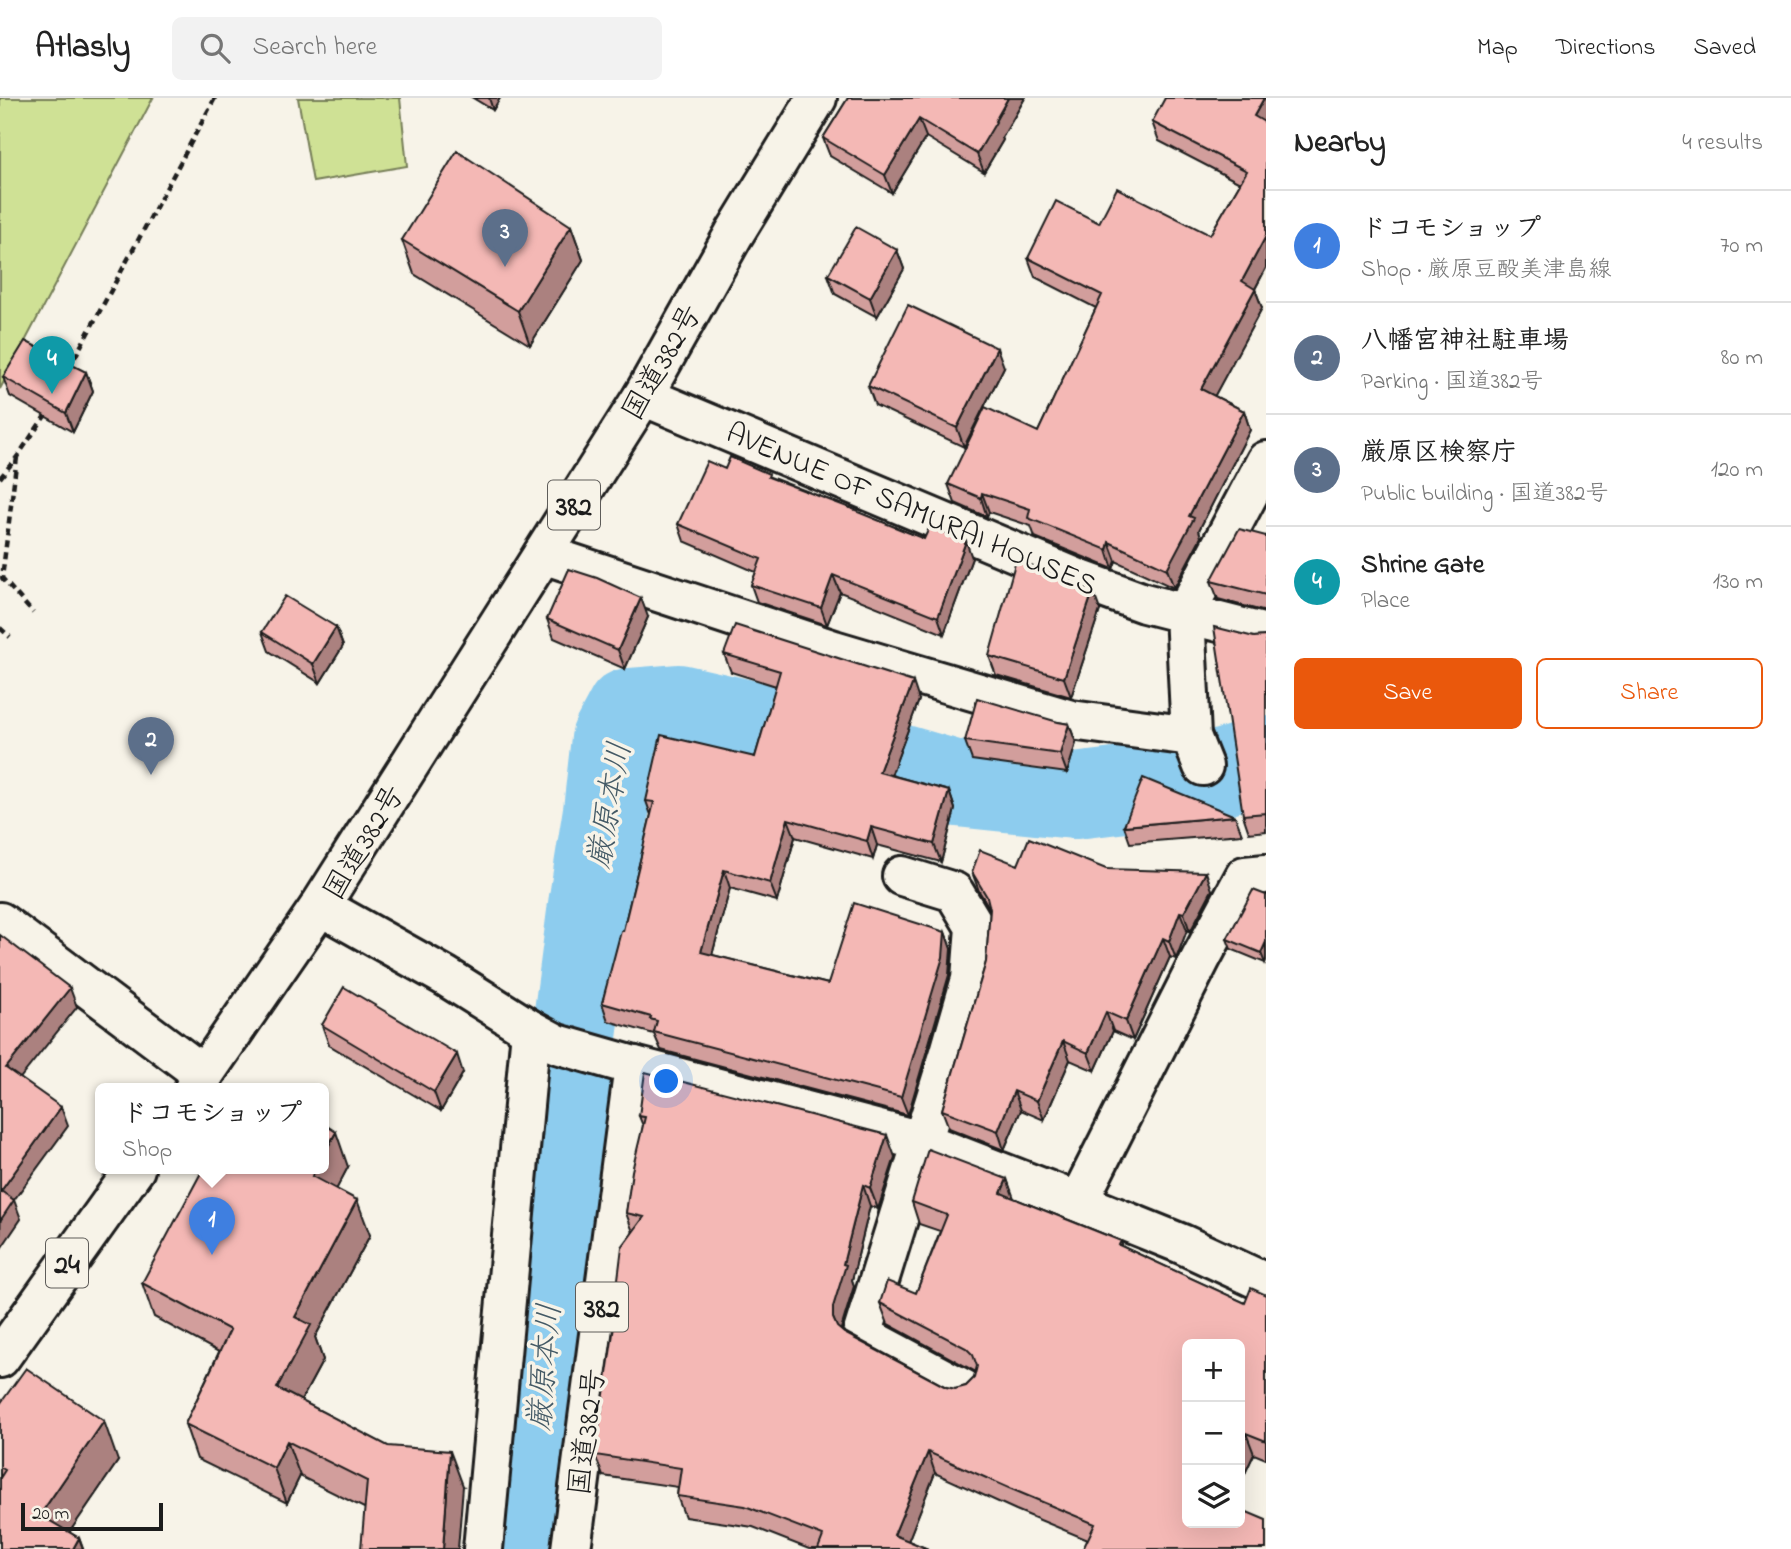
<!DOCTYPE html>
<meta charset="utf-8">
<style>
body{margin:0;font-family:"Indie Flower","Klee One",sans-serif;background:#f2f2f2;color:#222}
.controls{position:absolute;right:21px;bottom:21px;display:grid;overflow:hidden;border-radius:10px;box-shadow:0 7px 28px #0002}
.controls button{width:63px;height:63px;display:grid;place-items:center;padding:0;border:0;border-bottom:2px solid #e0e0e0;background:#fff;color:#222;font:35px sans-serif}
.scale{position:absolute;left:21px;bottom:18px;width:142px;box-sizing:border-box;padding-left:7px;border:4px solid #1c1c1c;border-top:0;font-size:19px;line-height:24px;white-space:nowrap;color:#1c1c1c;-webkit-text-stroke:5px #f7f3e8;paint-order:stroke}
.you{position:absolute;left:667px;top:984px;width:24px;height:24px;margin:-18px;border:5px solid #fff;border-radius:50%;background:#1a73e8;box-shadow:0 0 0 10px #1a73e833}
.badge{display:grid;place-items:center;width:46px;height:46px;border-radius:50%;background:#ea580c;color:#fff;font-size:23px;font-weight:700}
.pin{position:absolute;translate:-50% -58px;filter:drop-shadow(0 2px 4px #0008)}
.pin::after{content:'';position:absolute;top:37px;width:24px;height:21px;background:inherit;clip-path:polygon(0 0,100% 0,50% 100%)}
.popup{position:absolute;left:95px;top:985px;width:234px;height:91px;box-sizing:border-box;display:grid;place-content:center;border-radius:10px;background:#fff;filter:drop-shadow(0 2px 5px #0005);font-size:23px;white-space:nowrap;color:#767676}
.popup b{font-size:26px;color:#222}
.popup::after{content:'';position:absolute;left:50%;top:100%;margin-left:-14px;border:14px solid transparent;border-top-color:#fff}
.list{margin:0;padding:0;list-style:none}
h2{display:flex;justify-content:space-between;align-items:center;height:91px;margin:0;padding:0 28px;font-size:30px}
h2 small{font-size:23px;font-weight:400;color:#767676}
.list li{display:grid;grid-template-columns:46px 1fr auto;gap:21px;align-items:center;box-sizing:border-box;height:112px;padding:0 28px;border-top:2px solid #e0e0e0}
.list b{display:block;font-size:26px;white-space:nowrap}
.list p{margin:0;font-size:23px;white-space:nowrap;color:#767676}
.list em{font-size:23px;font-style:normal;color:#767676}
.actions{display:flex;gap:14px;padding:21px 28px}
.actions a{flex:1;padding:16px 0;border:2px solid #ea580c;border-radius:10px;text-align:center;font-size:24px;color:#ea580c}
.actions .main{background:#ea580c;color:#fff}
.icon{flex:none;width:38px;height:38px;fill:none;stroke:currentColor;stroke-width:2;stroke-linecap:round;stroke-linejoin:round}
.map{position:relative;flex:none;width:1266px;height:1451px;overflow:hidden}
header{display:flex;align-items:center;gap:42px;box-sizing:border-box;height:98px;padding:0 35px;background:#fff;border-bottom:2px solid #e0e0e0}
header strong{font-size:33px}
nav{display:flex;gap:38px;margin-inline-start:auto;font-size:24px}
.search{width:490px;height:63px;background:#f2f2f2;display:flex;align-items:center;gap:18px;box-sizing:border-box;padding:0 24px;border-radius:10px;color:#767676;font-size:26px}
main{display:flex}
aside{flex:1;background:#fff}
.map>svg:first-child{display:block}
.green{fill:#cfe195;stroke:#767e58;stroke-width:2}
.lines{fill:none;stroke-linecap:round;stroke-linejoin:round}
.river{stroke:#8dccee;stroke-width:86}
.minor-casing{stroke:#1c1c1c;stroke-width:44}
.major-casing{stroke:#1c1c1c;stroke-width:44}
.highway-casing{stroke:#1c1c1c;stroke-width:44}
.path{stroke:#1c1c1c;stroke-width:4.5;stroke-dasharray:7 5;stroke-linecap:butt}
.minor{stroke:#f7f3e8;stroke-width:38}
.major{stroke:#f7f3e8;stroke-width:38}
.highway{stroke:#f7f3e8;stroke-width:38}
.wall{fill:#d29e9c;stroke:#1c1c1c;stroke-width:2}
.shaded-wall{fill:#ab817f;stroke:#1c1c1c;stroke-width:2}
.building{fill:#f4b8b5;stroke:#1c1c1c;stroke-width:2}
.labels{text-anchor:middle;stroke-width:7;stroke-linejoin:round;paint-order:stroke}
.shield{fill:#f7f3e8;stroke:#5e5c59;stroke-width:2}
.shield-label{font-size:28px;font-weight:bold;fill:#1c1c1c}
.street-label{font-size:30px;fill:#1c1c1c;stroke:#f7f3e8}
.water-label{font-size:32px;font-style:italic;fill:#445a66;stroke:#f7f3e8}
</style>
<header>
<strong>Atlasly</strong>
<div class="search"><svg class="icon" aria-label="search" viewBox="0 0 24 24"><circle cx="10" cy="10" r="6"/><path d="M15 15l6 6"/></svg>Search here</div>
<nav><a>Map</a><a>Directions</a><a>Saved</a></nav>
</header>
<main>
<div class="map">
<svg width="1266" height="1451" viewBox="0 0 1266 1451">
<rect width="100%" height="100%" fill="#f7f3e8"/>
<filter id="ink" filterUnits="userSpaceOnUse"><feTurbulence type="fractalNoise" baseFrequency=".0143" numOctaves="2"/><feDisplacementMap in="SourceGraphic" scale="14" xChannelSelector="R" yChannelSelector="G"/><feConvolveMatrix kernelMatrix="1 2 1 2 8 2 1 2 1" color-interpolation-filters="sRGB"/></filter>
<g filter="url(#ink)">
<path class="green" d="M0,0H153L0,291Z
M298,0H400L407,68L313,84Z"/>
<g class="lines">
<path class="river" d="M526,1451L551,1185L568,1071L571,961L591,807L606,713L614,641L629,613L678,609L748,625L958,686L1075,698L1190,684L1266,661"/>
<defs>
<path id="minor" d="M643,298L1081,482L1144,505L1266,536
M543,456L834,552L1071,622L1191,638
M1203,668L1191,638L1185,516L1266,363
M902,778L954,794L975,829L971,881L950,954L862,1237L963,1291
M0,824L204,977
M634,968L921,1043L1078,1104L1182,1146L1266,1185
M1078,1104L1201,860L1245,778L1266,776
M483,1451L531,932"/>
<path id="major" d="M194,991L320,808
M0,1260L135,1071"/>
<path id="highway" d="M571,1451L634,968L557,946L531,932L445,878L320,808L643,298L734,136L817,0"/>
</defs>
<use href="#minor" class="minor-casing"/>
<use href="#major" class="major-casing"/>
<use href="#highway" class="highway-casing"/>
<path class="path" d="M69,270L215,0
M17,359L2,480L33,515
M0,380L17,359L45,318
M0,530L10,539"/>
<use href="#minor" class="minor"/>
<use href="#major" class="major"/>
<use href="#highway" class="highway"/>
</g>
<path class="wall" d="M473,0H500L493,12Z
M848,0H1025L1002,40L1003,42L984,74L926,39L892,95L830,58L823,40Z
M1266,0V170L1255,191L1262,210L1214,298L1244,313L1250,332L1199,432L1201,439L1174,490L1116,463L1113,471L1035,439L1031,428L989,414L987,419L955,405L948,386L1038,334L1096,210L1035,179L1028,160L1099,125L1210,137L1240,85L1159,43L1152,24Z
M571,128L583,162L530,247L414,176L402,142Z
M897,152L904,171L877,219L835,196L828,177Z
M1004,269L964,349L875,307L868,288Z
M86,274L93,293L73,334L10,298L3,279Z
M725,371L770,379L858,413L859,415L972,460L944,536L840,494L827,527L757,504L751,487L756,474L684,443L678,426Z
M1266,438V514L1218,501L1211,483Z
M1100,512L1071,599L996,577L989,558Z
M648,519L625,571L554,540L547,521Z
M336,529L343,548L320,585L269,553L262,534Z
M1266,538V733L1249,735L1243,717L1254,539Z
M724,556L919,602L891,677L949,693L955,711L941,764L877,747L873,761L795,739L777,803L730,790L712,857L828,886L945,834L951,851L949,877L908,1017L661,952L654,936L608,923L602,905L623,833L651,717L646,703L755,659L776,588L731,574Z
M1058,624L1069,626L1076,645L1067,675L972,662L965,643Z
M1235,718L1242,736L1130,745L1124,728Z
M1018,767L1106,771L1212,792L1190,834L1187,832L1176,861L1170,859L1133,942L1113,933L1095,973L1070,962L1044,1022L1021,1012L1004,1052L949,1030L942,1012L986,864L990,811L979,793L972,774Z
M1266,797V862L1265,865L1231,851L1227,841Z
M322,927L463,975L441,1013L329,947Z
M639,1018L895,1059L878,1111L870,1108L852,1182L854,1188L841,1232L946,1289L955,1291L966,1288L974,1280L976,1274L888,1226L880,1205L916,1195L940,1133L919,1126L912,1104L1007,1081L1013,1100L1121,1143L1123,1149L1245,1205L1266,1197V1361L1254,1356L1240,1386V1246L1088,1442L1016,1412L935,1375L908,1443L928,1451H809L753,1429L685,1419L677,1398L678,1389L603,1378L595,1357L616,1210L615,1205L633,1134L626,1115L643,1028Z
M348,1069L336,1091L370,1137L315,1239L323,1262L301,1303L463,1388L364,1410L300,1378L287,1405L197,1361L185,1326L219,1254L154,1219L142,1185Z
M0,1306L118,1363L69,1434L79,1440L83,1451H0Z"/>
<path class="shaded-wall" d="M489,0H500L493,12Z
M1008,0H1025L1002,40L1003,42L984,74L977,56Z
M1264,0H1266V29L1254,18Z
M919,21L926,39L892,95L885,77Z
M571,128L583,162L530,247L518,213Z
M1266,138V170L1249,202L1242,183Z
M897,152L904,171L877,219L870,200Z
M1255,191L1262,210L1208,310L1201,291Z
M997,250L1004,269L964,349L957,330Z
M86,274L93,293L73,334L66,315Z
M1244,313L1250,332L1199,432L1201,439L1174,490L1167,471L1189,418Z
M982,395L989,414L987,419L981,400Z
M966,443L972,460L944,536L938,519Z
M1109,444L1116,463L1113,471L1107,452Z
M833,477L840,494L827,527L821,510Z
M1093,493L1100,512L1071,599L1064,580Z
M641,500L648,519L625,571L618,552Z
M336,529L343,548L320,585L313,566Z
M913,584L919,602L886,691L879,674Z
M1069,626L1076,645L1067,675L1060,656Z
M949,693L955,711L941,764L934,746Z
M788,721L795,739L777,803L770,785Z
M871,729L877,747L873,761L867,743Z
M724,772L730,790L708,872L701,854Z
M1206,774L1212,792L1190,834L1184,815Z
M1180,814L1187,832L1176,861L1169,843Z
M945,834L951,851L949,877L908,1017L901,999Z
M1163,840L1170,859L1133,942L1126,923Z
M1266,844V862L1265,865L1261,855Z
M70,890L77,909L13,989L6,970Z
M1106,914L1113,933L1095,973L1088,955Z
M1063,943L1070,962L1044,1022L1037,1003Z
M457,956L463,975L441,1013L434,994Z
M1014,993L1021,1012L1004,1052L998,1033Z
M61,1009L68,1028L14,1102L21,1121L0,1152L1,1093Z
M336,1034L348,1069L325,1113L312,1078L316,1071H324V1056Z
M887,1037L895,1059L878,1111L870,1090Z
M1007,1081L1015,1103L1001,1095Z
M863,1087L870,1108L852,1182L854,1188L841,1231V1241L833,1220V1209L843,1166Z
M357,1102L370,1137L315,1239L323,1262L289,1325L277,1290L295,1219Z
M104,1323L118,1363L58,1451L40,1417Z
M1246,1335L1254,1356L1240,1386V1348Z
M287,1343L300,1378L287,1405L274,1370Z
M450,1353L463,1388L458,1451H443Z
M928,1354L935,1375L905,1451L894,1437Z
M79,1440L83,1451H73Z"/>
<path class="building" d="M848,0H1008L995,23L996,24L977,56L919,21L885,77L823,40Z
M1165,0H1264L1254,18L1266,25V138L1242,183L1255,191L1201,291L1244,313L1189,418L1194,420L1167,471L1109,444L1107,452L1028,420L1030,411L982,395L981,400L948,386L985,309L1038,334L1102,197L1028,160L1056,103L1099,125L1117,90L1210,137L1247,73L1152,24Z
M457,53L571,128L518,213L402,142Z
M856,129L897,152L870,200L828,177Z
M908,207L997,250L957,330L868,288Z
M25,243L86,274L66,315L3,279Z
M730,359L769,376L768,379L858,413V414L924,441L930,428L966,443L938,519L833,477L821,510L751,487L761,461L678,426L707,363L725,371Z
M1239,431L1266,438V497L1211,483Z
M1016,462L1093,493L1064,580L989,558Z
M569,471L597,480L641,500L618,552L547,521Z
M285,498L336,529L313,566L262,534Z
M735,527L913,584L879,674L949,693L934,746L871,729L867,743L788,721L770,785L724,772L701,854L828,886L854,805L945,834L943,859L901,999L654,934L657,923L650,921L651,919L602,905L621,833H623L654,704L646,703L661,637L755,659L780,573L724,556Z
M1214,529L1254,539L1266,538V715L1243,717Z
M977,600L1058,624L1069,626L1060,656L965,643Z
M1143,680L1235,718L1124,728Z
M1029,740L1106,771L1206,774L1184,815L1180,814L1169,843L1163,840L1126,923L1106,914L1088,955L1063,943L1037,1003L1014,993L998,1033L942,1012L986,864L990,811L987,799L972,774L980,752L1018,767Z
M1253,792L1266,797V844L1261,855L1227,841Z
M0,837L70,890L6,970L61,1009L1,1093L14,1102L0,1123Z
M344,889L457,956L434,994L322,927Z
M645,974L887,1037L870,1090L863,1087L843,1166L846,1167L833,1209V1220L837,1229L844,1235L946,1289L955,1291L966,1288L974,1280L977,1268L973,1257L966,1250L880,1205L887,1183L916,1195L947,1117L912,1104L928,1051L1007,1081L1001,1095L1121,1143L1119,1147L1245,1205L1251,1190L1266,1197V1343L1246,1335L1240,1348V1246H1187V1425H1240V1411L1266,1422V1451H1083L1095,1426L1009,1390L928,1354L894,1437L928,1451H818L823,1438L745,1408L677,1398L681,1370L595,1357L617,1208L615,1205L622,1149L644,1119L626,1115L632,1073L645,1019L639,1018Z
M324,1026L336,1034L324,1056Z
M203,1071H316L312,1078L357,1102L295,1219L311,1227L277,1290L388,1348L450,1353L443,1451H361L367,1383L287,1343L274,1370L185,1326L230,1232L142,1185Z
M26,1270L104,1323L40,1417L79,1440L73,1451H0V1380L5,1372L0,1369V1306Z"/>
</g>
<g class="labels">
<g class="shield">
<rect x="548" y="382.5" width="52" height="49" rx="5"/>
<rect x="46" y="1140.5" width="42" height="49" rx="5"/>
<rect x="576" y="1184.5" width="52" height="49" rx="5"/>
</g>
<g class="shield-label">
<text x="574" y="417">382</text>
<text x="67" y="1175">24</text>
<text x="602" y="1219">382</text>
</g>
<g class="street-label">
<text transform="translate(661 264) rotate(-60)" y="10">国道382号</text>
<text transform="translate(912 410) rotate(23)" y="10">AVENUE OF SAMURAI HOUSES</text>
<text transform="translate(363 744) rotate(-59)" y="10">国道382号</text>
<text transform="translate(586 1334) rotate(-83)" y="10">国道382号</text>
</g>
<g class="water-label">
<text transform="translate(608 707) rotate(-80)" y="11">厳原本川</text>
<text transform="translate(543 1269) rotate(-85)" y="11">厳原本川</text>
</g>
</g>
</svg>
<div class="controls">
<button>+</button>
<button>−</button>
<button><svg class="icon" aria-label="layers" viewBox="0 0 24 24"><path d="M12 4l9 5-9 5-9-5zM3 14l9 5 9-5"/></svg></button>
</div>
<div class="scale">20 m</div>
<div class="you"></div>
<div class="pin badge" style="left:212px;top:1157px;background:#3f7fe0">1</div>
<div class="popup"><b>ドコモショップ</b>Shop</div>
<div class="pin badge" style="left:151px;top:677px;background:#5c6f8a">2</div>
<div class="pin badge" style="left:505px;top:169px;background:#5c6f8a">3</div>
<div class="pin badge" style="left:52px;top:296px;background:#0f9aa8">4</div>
</div>
<aside>
<h2>Nearby<small>4 results</small></h2>
<ul class="list">
<li><span class="badge" style="background:#3f7fe0">1</span><div><b>ドコモショップ</b><p>Shop · 厳原豆酘美津島線</p></div><em>70 m</em></li>
<li><span class="badge" style="background:#5c6f8a">2</span><div><b>八幡宮神社駐車場</b><p>Parking · 国道382号</p></div><em>80 m</em></li>
<li><span class="badge" style="background:#5c6f8a">3</span><div><b>厳原区検察庁</b><p>Public building · 国道382号</p></div><em>120 m</em></li>
<li><span class="badge" style="background:#0f9aa8">4</span><div><b>Shrine Gate</b><p>Place</p></div><em>130 m</em></li>
</ul>
<div class="actions"><a class="main">Save</a><a>Share</a></div>
</aside>
</main>
